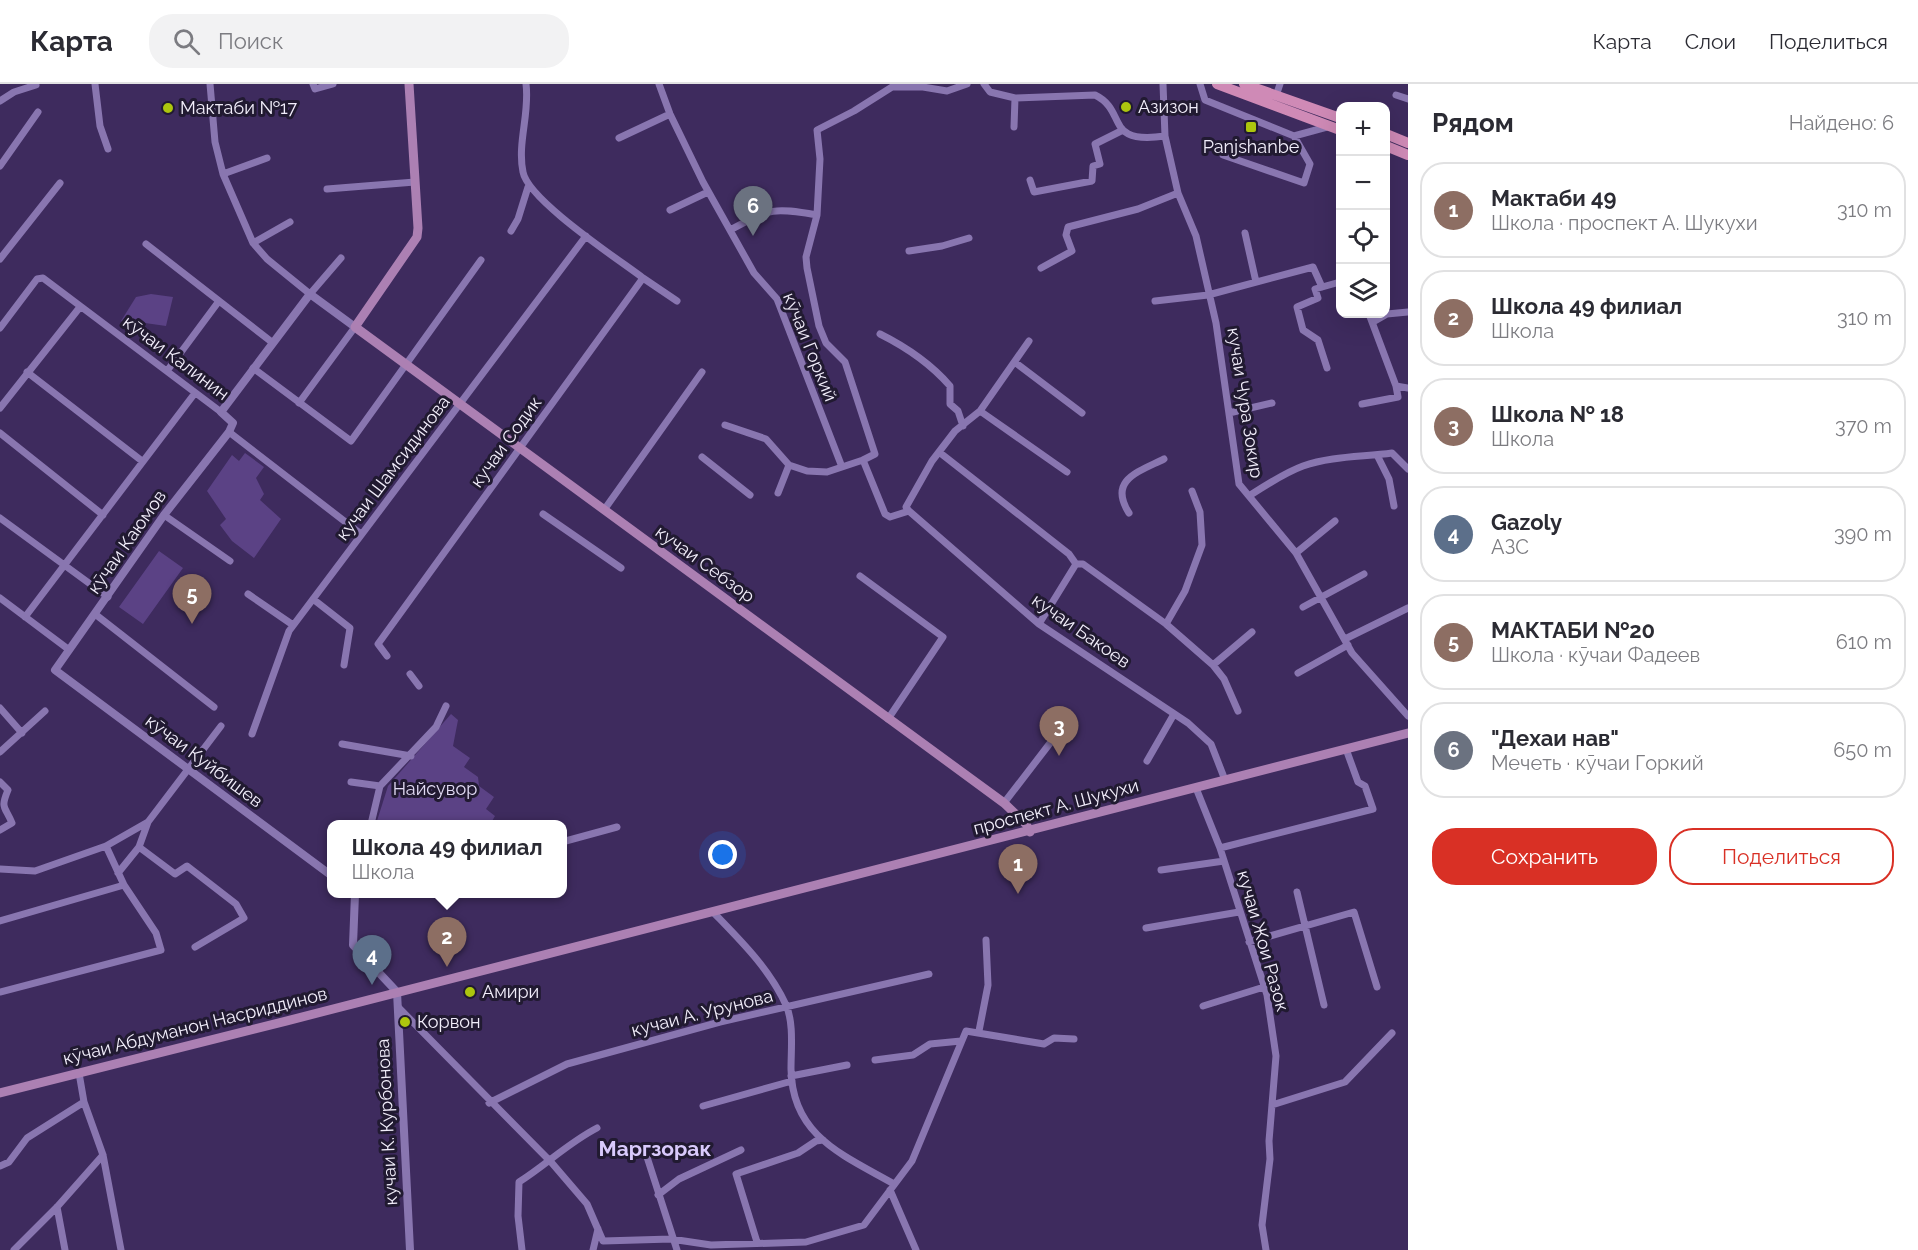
<!DOCTYPE html>
<html lang="ru">
<meta charset="utf-8">
<style>
body{margin:0;font-family:Raleway,sans-serif;background:#f2f2f3;color:#2b2b33}
.controls{position:absolute;right:18px;top:18px;display:grid;overflow:hidden;border-radius:12px;box-shadow:0 6px 24px #0002}
.controls button{width:54px;height:54px;display:grid;place-items:center;padding:0;border:0;border-bottom:2px solid #e1e1e2;background:#fff;color:#2b2b33;font:30px sans-serif}
.you{position:absolute;left:723px;top:771px;width:21px;height:21px;margin:-15px;border:4px solid #fff;border-radius:50%;background:#1a73e8;box-shadow:0 0 0 9px #1a73e833}
.badge{display:grid;place-items:center;width:39px;height:39px;border-radius:50%;background:#d93025;color:#fff;font-size:20px;font-weight:700}
.pin{position:absolute;translate:-50% -50px;filter:drop-shadow(0 2px 3px #0008)}
.pin::after{content:'';position:absolute;top:32px;width:21px;height:18px;background:inherit;clip-path:polygon(0 0,100% 0,50% 100%)}
.popup{position:absolute;left:327px;top:736px;width:240px;height:78px;box-sizing:border-box;display:grid;place-content:center;border-radius:12px;background:#fff;filter:drop-shadow(0 2px 4px #0005);font-size:20px;white-space:nowrap;color:#7c7c81}
.popup b{font-size:22px;color:#2b2b33}
.popup::after{content:'';position:absolute;left:50%;top:100%;margin-left:-12px;border:12px solid transparent;border-top-color:#fff}
.list{margin:0;padding:0;list-style:none}
h2{display:flex;justify-content:space-between;align-items:center;height:78px;margin:0;padding:0 24px;font-size:26px}
h2 small{font-size:20px;font-weight:400;color:#7c7c81}
.list li{display:grid;grid-template-columns:39px 1fr auto;gap:18px;align-items:center;box-sizing:border-box;height:96px;margin:0 12px 12px;padding:0 12px;border:2px solid #e1e1e2;border-radius:24px}
.list b{display:block;font-size:22px;white-space:nowrap}
.list p{margin:0;font-size:20px;white-space:nowrap;color:#7c7c81}
.list em{font-size:20px;font-style:normal;color:#7c7c81}
.actions{display:flex;gap:12px;padding:18px 24px}
.actions a{flex:1;padding:14px 0;border:2px solid #d93025;border-radius:24px;text-align:center;font-size:21px;color:#d93025}
.actions .main{background:#d93025;color:#fff}
.icon{flex:none;width:33px;height:33px;fill:none;stroke:currentColor;stroke-width:2;stroke-linecap:round;stroke-linejoin:round}
.map{position:relative;flex:none;width:1408px;height:1166px;overflow:hidden}
header{display:flex;align-items:center;gap:36px;box-sizing:border-box;height:84px;padding:0 30px;background:#fff;border-bottom:2px solid #e1e1e2}
header strong{font-size:28px}
nav{display:flex;gap:33px;margin-inline-start:auto;font-size:21px}
.search{width:420px;height:54px;background:#f2f2f3;display:flex;align-items:center;gap:15px;box-sizing:border-box;padding:0 21px;border-radius:24px;color:#7c7c81;font-size:22px}
main{display:flex}
aside{flex:1;background:#fff}
.map>svg:first-child{display:block}
.green{fill:#5b4285}
.lines{fill:none;stroke-linecap:round;stroke-linejoin:round}
.minor{stroke:#8976b0;stroke-width:7}
.tertiary{stroke:#8976b0;stroke-width:8}
.secondary{stroke:#ac80b3;stroke-width:9}
.primary{stroke:#cf8ab6;stroke-width:10}
.poi-dot{fill:#adc60e;stroke:#211a31;stroke-width:2}
.labels{text-anchor:middle;stroke-width:6;stroke-linejoin:round;paint-order:stroke}
.poi-label{font-size:18px;fill:#f2eefb;stroke:#211a31;text-anchor:start}
.street-label{font-size:18px;fill:#f2eefb;stroke:#211a31}
.park-label{font-size:18px;fill:#e2dbf4;stroke:#211a31}
.quarter-label{font-size:21px;font-weight:bold;fill:#d9cafc;stroke:#211a31}
</style>
<header>
<strong>Карта</strong>
<div class="search"><svg class="icon" aria-label="search" viewBox="0 0 24 24"><circle cx="10" cy="10" r="6"/><path d="M15 15l6 6"/></svg>Поиск</div>
<nav><a>Карта</a><a>Слои</a><a>Поделиться</a></nav>
</header>
<main>
<div class="map">
<svg width="1408" height="1166" viewBox="0 0 1408 1166">
<rect width="100%" height="100%" fill="#3e2b5e"/>
<path class="green" d="M151,210L173,213L166,242L131,237L128,242L121,237L136,213Z
M245,369L264,383L256,394L264,410L260,416L281,435L254,474L232,457L220,441L226,435L207,407L232,371L239,377Z
M159,467L183,484L143,540L119,523Z
M451,630L458,636L453,662L470,674L464,683L478,693L479,702L494,713L486,725L495,732L492,737L476,740H376L388,702Z"/>
<g class="lines">
<path class="minor" d="M95,0L100,42L108,65
M210,0L215,58L223,90L253,159L267,175L310,210L341,174
M313,0L315,5L333,0
M526,0C530,29 517,59 523,88C528,116 618,175 643,194
M659,0L670,30L703,98L754,189L777,215L842,383
M984,0L990,8L1015,14L1095,11C1128,27 1103,61 1165,52
M1163,0L1165,52L1178,109L1196,152L1216,239L1239,400L1296,469L1352,569L1408,632
M1200,0L1205,16L1294,52L1327,43
M1396,11L1408,15
M1276,12L1280,0
M0,17L14,8L36,1
M1014,43L1015,14
M619,54L670,30
M1223,71L1304,99L1310,80L1294,52
M0,82L38,28
M223,90L267,74
M1030,96L1034,108L1092,97L1093,82L1100,80L1095,60L1123,46
M327,105L415,98
M670,126L708,108
M730,146C770,125 771,123 817,131
M511,147L518,135L528,103
M1245,149L1256,198
M253,159L290,138
M146,160L273,259
M909,167L942,162L969,154
M0,175L60,99
M1041,184L1072,167L1066,151L1068,143L1138,125L1178,109
M1155,217L1208,211L1313,183L1322,203
M1369,230L1396,302L1408,304
M1373,238L1387,230L1408,228
M0,244L37,195L43,194L221,328
M880,250C906,263 931,280 950,302V320L958,327L963,342
M1016,279L1082,329
M253,284L351,357L481,176
M1327,284L1318,256L1303,246L1297,223L1318,214L1315,205L1340,198
M167,287L219,217
M27,288L142,377
M299,319L355,243
M1362,320L1398,313L1396,302
M0,324L80,223
M980,327L1067,388
M1229,329L1272,319
M725,341L766,355L789,381L807,387L827,388L863,376L885,430L890,433L909,427
M229,348L361,450
M0,349L103,431
M939,368L1069,470L1076,480H1083L1166,540L1213,581L1224,595L1238,627
M1377,371L1389,395L1394,422
M702,373L750,411
M863,376L875,370L845,278L826,259L819,242L807,184L806,173L817,131L820,75L817,46L854,27L892,3H923L947,7L967,0
M778,409L789,381
M1249,412C1266,401 1284,389 1303,382C1331,372 1364,373 1392,369L1408,385
M604,426L702,288
M909,427L1039,540L1188,639L1211,660L1225,696
M909,427L906,423L932,377L955,347L980,327L1029,257
M1129,429C1108,396 1138,388 1164,375
M543,430L621,484
M164,431L230,477
M0,434L108,513
M1296,469L1335,437
M860,492L943,553L888,635
M248,510L293,541
M0,514L68,565
M313,515L350,544L344,581
M1303,523L1364,490
M95,530L214,623
M25,533L195,309
M1039,540L1076,480
M1166,540L1185,507L1202,461L1200,428L1192,407
M1345,555L1408,524
M387,572L378,560L643,194L677,217
M1213,581L1252,548
M1298,589L1348,561
M410,590L419,602
M0,624L22,649
M252,650L289,547L586,152
M342,660L411,672
M0,668L45,627
M1147,677L1174,630
M0,698L8,706C0,725 5,722 12,739L0,746
M351,698L380,702
M1196,704L1220,764L1267,911L1276,972L1269,1057L1270,1075L1262,1141L1266,1166
M1004,719L1054,654
M371,740L380,702L436,643L446,622
M562,758L617,743
M139,763L175,790L187,782L236,820L244,834L195,863
M1220,764L1373,725L1365,702L1358,698L1346,665
M0,785L35,787L106,762L148,738L221,642
M1161,786L1224,777
M118,789L139,763L148,738
M1297,808L1324,921
M713,828C740,856 769,884 786,921C794,939 791,965 791,985C792,1052 843,1071 894,1100
M0,837L124,801
M1146,844L1239,828
M1249,858L1354,828L1377,903
M0,908L161,866L156,849L124,801L106,762
M1203,922L1264,903
M398,923L551,1078L587,1120L603,1157L671,1155L711,1161L806,1158L864,1141L912,1077L966,947L1044,960L1054,954L1074,955
M979,947L988,901L986,856
M875,976L913,971L930,960L961,957
M79,989L84,1018L103,1071L121,1166
M791,992L847,981
M489,1019L567,980L720,938L929,890
M1272,1021L1345,998L1392,949
M703,1022L792,997
M647,1073L677,1166
M0,1082L9,1078L27,1054L84,1018
M890,1106L916,1166
M658,1111L679,1095L741,1066
M57,1123L65,1166
M757,1158L736,1090L798,1069L816,1057L823,1056
M14,1166L57,1123L103,1071
M522,1166L518,1132L519,1098C546,1081 568,1059 597,1044
M593,1166L598,1145"/>
<path class="tertiary" d="M332,792L55,586L164,431L229,348L233,339L221,328L310,210L355,243
M355,810L353,861L397,908L410,1166"/>
<path class="secondary" d="M409,0L418,144L417,153L355,243L1004,719L1026,740L1030,748
M0,1009C470,891 940,772 1408,649"/>
<path class="primary" d="M1217,0L1340,46
M1244,0L1340,34
M1386,50L1408,59
M1386,62L1408,71"/>
</g>
<g class="poi-dot">
<circle cx="1126" cy="23" r="6"/>
<circle cx="168" cy="24" r="6"/>
<rect x="1245" y="37" width="12" height="12" rx="3"/>
<circle cx="470" cy="908" r="6"/>
<circle cx="405" cy="938" r="6"/>
</g>
<g class="labels">
<g class="poi-label">
<text x="1138" y="29">Азизон</text>
<text x="180" y="30">Мактаби №17</text>
<text x="1251" y="69" text-anchor="middle">Panjshanbe</text>
<text x="482" y="914">Амири</text>
<text x="417" y="944">Корвон</text>
</g>
<g class="street-label">
<text transform="translate(810 263) rotate(68)" y="6">кӯчаи Горкий</text>
<text transform="translate(176 274) rotate(37)" y="6">кӯчаи Калинин</text>
<text transform="translate(1245 319) rotate(81)" y="6">кучаи Чура Зокир</text>
<text transform="translate(506 358) rotate(-54)" y="6">кучаи Содик</text>
<text transform="translate(393 384) rotate(-53)" y="6">кучаи Шамсидинова</text>
<text transform="translate(127 458) rotate(-55)" y="6">кӯчаи Каюмов</text>
<text transform="translate(705 480) rotate(36)" y="6">кучаи Себзор</text>
<text transform="translate(1081 547) rotate(35)" y="6">кучаи Бакоев</text>
<text transform="translate(204 677) rotate(37)" y="6">кӯчаи Куйбишев</text>
<text transform="translate(1056 723) rotate(-15)" y="6">проспект А. Шукухи</text>
<text transform="translate(1263 857) rotate(74)" y="6">кучаи Жои Разок</text>
<text transform="translate(702 929) rotate(-14)" y="6">кучаи А. Урунова</text>
<text transform="translate(195 942) rotate(-14)" y="6">кӯчаи Абдуманон Насриддинов</text>
<text transform="translate(387 1038) rotate(-93)" y="6">кучаи К. Курбонова</text>
</g>
<g class="park-label">
<text x="435" y="711">Найсувор</text>
</g>
<g class="quarter-label">
<text x="655" y="1072">Маргзорак</text>
</g>
</g>
</svg>
<div class="controls">
<button>+</button>
<button>−</button>
<button><svg class="icon" aria-label="locate" viewBox="0 0 24 24"><circle cx="12" cy="12" r="6"/><path d="M12 2v4M12 18v4M2 12h4M18 12h4"/></svg></button>
<button><svg class="icon" aria-label="layers" viewBox="0 0 24 24"><path d="M12 4l9 5-9 5-9-5zM3 14l9 5 9-5"/></svg></button>
</div>
<div class="you"></div>
<div class="pin badge" style="left:1018px;top:810px;background:#8d6e63">1</div>
<div class="pin badge" style="left:447px;top:883px;background:#8d6e63">2</div>
<div class="popup"><b>Школа 49 филиал</b>Школа</div>
<div class="pin badge" style="left:1059px;top:672px;background:#8d6e63">3</div>
<div class="pin badge" style="left:372px;top:901px;background:#5c6f8a">4</div>
<div class="pin badge" style="left:192px;top:540px;background:#8d6e63">5</div>
<div class="pin badge" style="left:753px;top:152px;background:#6b7280">6</div>
</div>
<aside>
<h2>Рядом<small>Найдено: 6</small></h2>
<ul class="list">
<li><span class="badge" style="background:#8d6e63">1</span><div><b>Мактаби 49</b><p>Школа · проспект А. Шукухи</p></div><em>310 m</em></li>
<li><span class="badge" style="background:#8d6e63">2</span><div><b>Школа 49 филиал</b><p>Школа</p></div><em>310 m</em></li>
<li><span class="badge" style="background:#8d6e63">3</span><div><b>Школа № 18</b><p>Школа</p></div><em>370 m</em></li>
<li><span class="badge" style="background:#5c6f8a">4</span><div><b>Gazoly</b><p>АЗС</p></div><em>390 m</em></li>
<li><span class="badge" style="background:#8d6e63">5</span><div><b>МАКТАБИ №20</b><p>Школа · кӯчаи Фадеев</p></div><em>610 m</em></li>
<li><span class="badge" style="background:#6b7280">6</span><div><b>&quot;Дехаи нав&quot;</b><p>Мечеть · кӯчаи Горкий</p></div><em>650 m</em></li>
</ul>
<div class="actions"><a class="main">Сохранить</a><a>Поделиться</a></div>
</aside>
</main>
